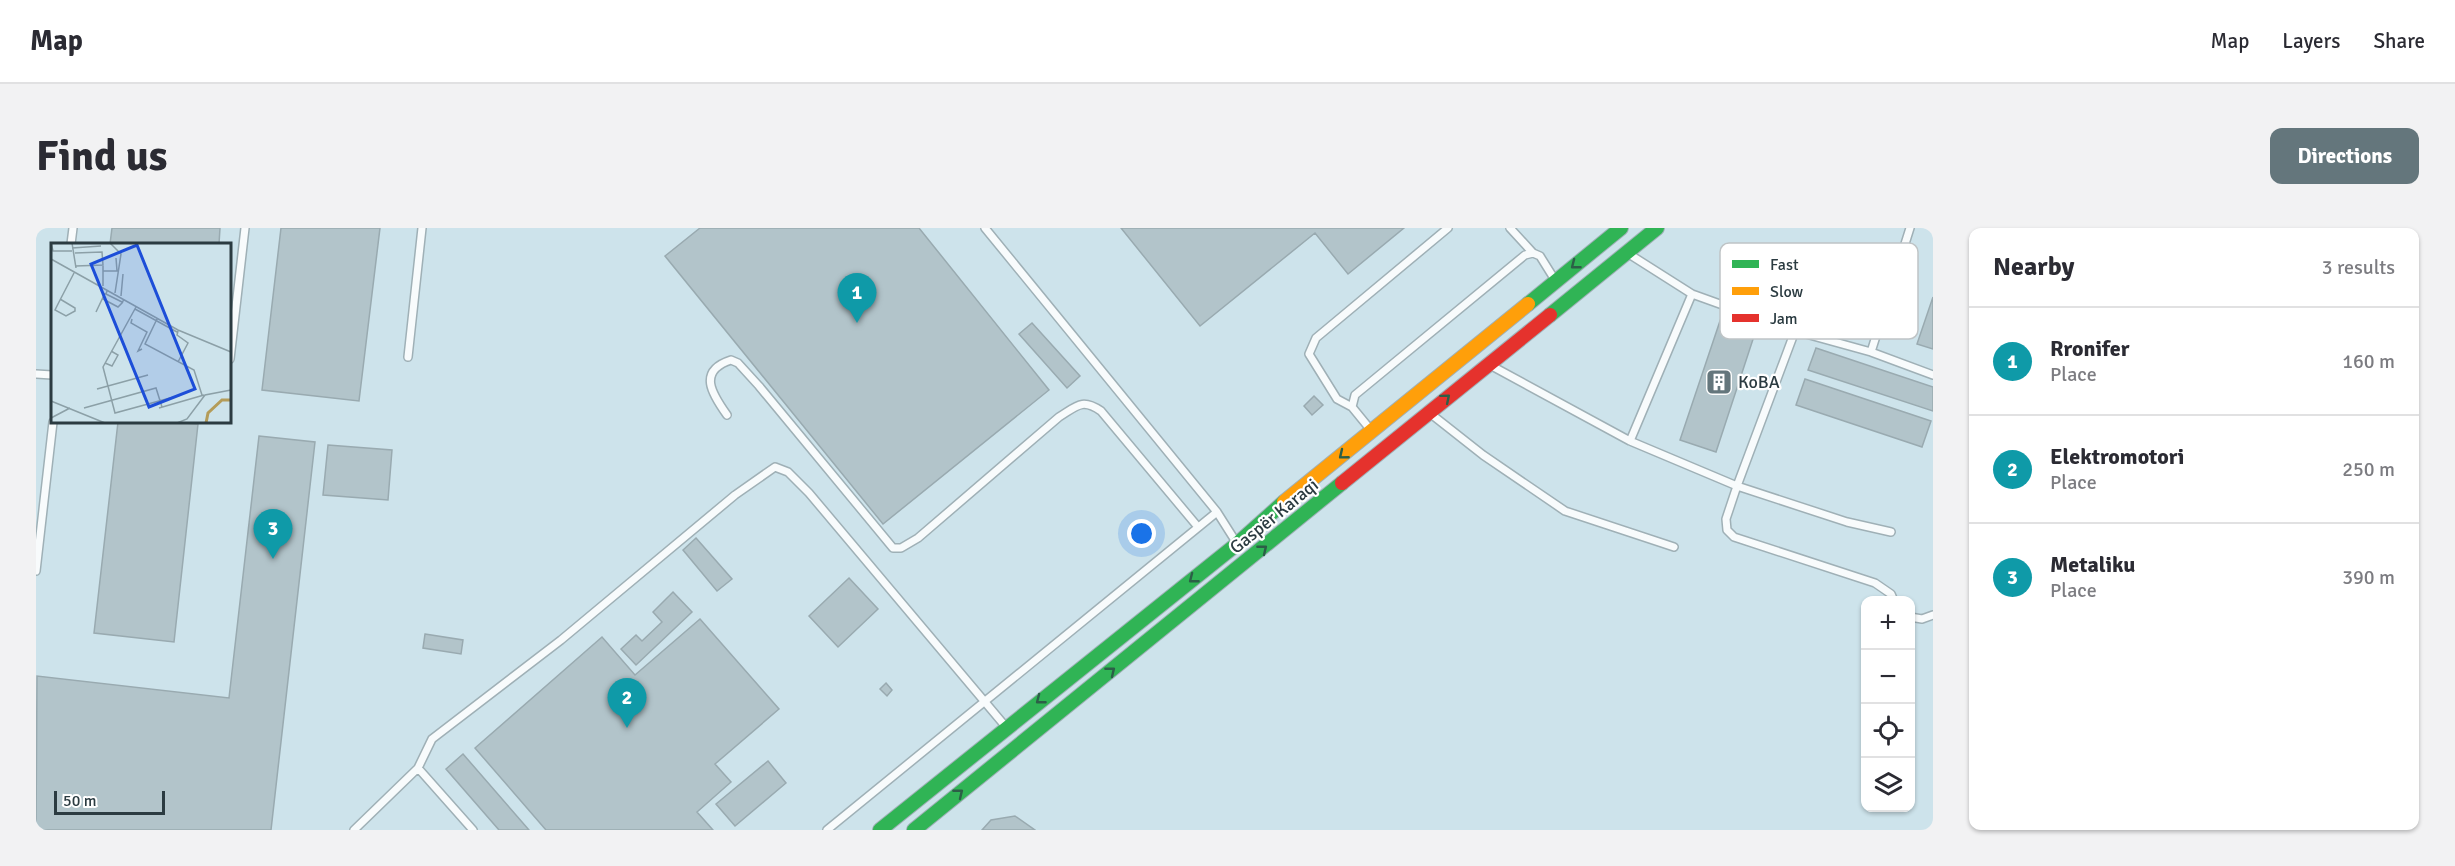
<!DOCTYPE html>
<meta charset="utf-8">
<style>
body{margin:0;font-family:Signika,sans-serif;background:#f2f2f3;color:#2b2b33}
.controls{position:absolute;right:18px;bottom:18px;display:grid;overflow:hidden;border-radius:12px;box-shadow:0 2px 4px #0004}
.controls button{width:54px;height:54px;display:grid;place-items:center;padding:0;border:0;border-bottom:2px solid #e1e1e2;background:#fff;color:#2b2b33;font:30px sans-serif}
.scale{position:absolute;left:18px;bottom:15px;width:111px;box-sizing:border-box;padding-left:6px;border:3px solid #2b3b41;border-top:0;font-size:16px;line-height:21px;white-space:nowrap;color:#2b3b41;-webkit-text-stroke:4px #fff;paint-order:stroke}
.you{position:absolute;left:1106px;top:306px;width:21px;height:21px;margin:-15px;border:4px solid #fff;border-radius:50%;background:#1a73e8;box-shadow:0 0 0 9px #1a73e833}
.badge{display:grid;place-items:center;width:39px;height:39px;border-radius:50%;background:#64767c;color:#fff;font-size:20px;font-weight:700}
.pin{position:absolute;translate:-50% -50px;filter:drop-shadow(0 2px 3px #0008)}
.pin::after{content:'';position:absolute;top:32px;width:21px;height:18px;background:inherit;clip-path:polygon(0 0,100% 0,50% 100%)}
.list{margin:0;padding:0;list-style:none}
h2{display:flex;justify-content:space-between;align-items:center;height:78px;margin:0;padding:0 24px;font-size:26px}
h2 small{font-size:20px;font-weight:400;color:#7c7c81}
.list li{display:grid;grid-template-columns:39px 1fr auto;gap:18px;align-items:center;box-sizing:border-box;height:108px;padding:0 24px;border-top:2px solid #e1e1e2}
.list b{display:block;font-size:22px;white-space:nowrap}
.list p{margin:0;font-size:20px;white-space:nowrap;color:#7c7c81}
.list em{font-size:20px;font-style:normal;color:#7c7c81}
.icon{flex:none;width:33px;height:33px;fill:none;stroke:currentColor;stroke-width:2;stroke-linecap:round;stroke-linejoin:round}
.map{position:relative;flex:none;width:1897px;height:602px;overflow:hidden;border-radius:12px}
header{display:flex;align-items:center;gap:36px;box-sizing:border-box;height:84px;padding:0 30px;background:#fff;border-bottom:2px solid #e1e1e2}
header strong{font-size:28px}
nav{display:flex;gap:33px;margin-inline-start:auto;font-size:21px}
.intro{display:flex;align-items:center;justify-content:space-between;box-sizing:border-box;height:144px;padding:0 36px}
h1{margin:0;font-size:42px}
.button{padding:15px 27px;border-radius:12px;background:#64767c;color:#fff;font-size:21px;font-weight:700}
main{display:flex;gap:36px;padding:0 36px}
aside{flex:1;background:#fff;border-radius:12px;box-shadow:0 2px 4px #0004}
.map>svg:first-child{display:block}
.building{fill:#b2c4ca;stroke:#99aab0;stroke-width:1.5}
.lines{fill:none;stroke-linecap:round;stroke-linejoin:round}
.lane-casing{stroke:#9fb0b6;stroke-width:10}
.fast-casing{stroke:#9fb0b6;stroke-width:16}
.slow-casing{stroke:#9fb0b6;stroke-width:16}
.jam-casing{stroke:#9fb0b6;stroke-width:16}
.lane{stroke:#f8fbfc;stroke-width:7}
.fast{stroke:#30b455;stroke-width:14}
.slow{stroke:#ff9f0a;stroke-width:14}
.jam{stroke:#e5322d;stroke-width:14}
.oneway{stroke:#2c5f47}
.labels{text-anchor:middle;stroke-width:4.5;stroke-linejoin:round;paint-order:stroke}
.poi-label{font-size:18px;fill:#2b3b41;stroke:#fff;text-anchor:start}
.street-label{font-size:18px;fill:#2b3b41;stroke:#fff}
.inset-river{fill:none;stroke:#b49c59;stroke-width:3}
.inset-road{fill:none;stroke:#8ca0a7;stroke-width:1.5}
.view{fill:#1d4ed8;fill-opacity:0.15;stroke:#1d4ed8;stroke-width:3}
.inset-edge{fill:none;stroke:#2b3b41;stroke-width:3}
.key{fill:#fff;stroke:#bfc4c6;stroke-width:1.5}
.key-label{font-size:16px;fill:#2b3b41}
</style>
<header>
<strong>Map</strong>
<nav><a>Map</a><a>Layers</a><a>Share</a></nav>
</header>
<div class="intro"><h1>Find us</h1><a class="button">Directions</a></div>
<main>
<div class="map">
<svg width="1897" height="602" viewBox="0 0 1897 602">
<rect width="100%" height="100%" fill="#cde3eb"/>
<path class="building" d="M76,0H184L183,16H74Z
M245,0H344L323,173L226,162Z
M664,0H883L1013,162L847,296L629,28Z
M1085,0H1368L1312,46L1279,5L1164,98Z
M1897,69V121L1881,116Z
M1687,84L1722,96L1680,224L1644,212Z
M996,95L1044,148L1031,160L983,106Z
M1780,120L1897,159V183L1772,142Z
M1769,151L1895,193L1886,219L1760,177Z
M1278,168L1287,177L1276,187L1268,178Z
M82,194H135L162,196L138,414L58,405Z
M223,208L279,214L235,602H0L1,448L193,470Z
M292,217L356,222L352,272L287,267Z
M660,310L696,351L681,363L647,322Z
M813,350L842,381L802,419L773,388Z
M637,364L656,384L600,437L585,421L600,407L606,413L626,394L617,384Z
M664,391L743,481L679,536L695,554L661,584L677,602H510L439,520L566,409L599,447Z
M389,406L427,412L425,426L387,420Z
M850,455L856,462L851,468L844,461Z
M427,526L493,602H463L410,541Z
M732,533L750,555L699,598L680,576Z
M979,588L999,602H946L955,592Z"/>
<g class="lines">
<defs>
<path id="lane" d="M949,0L1181,284L1200,314
M1474,0L1497,25
M1874,0L1835,124L1897,147
M35,16L37,0
M1593,26L1656,66L1759,103L1835,124
M1759,103L1701,258L1811,294L1855,304
M372,129L386,0
M194,131L209,0
M1454,137L1594,213L1701,258L1690,291L1691,302L1698,309L1839,355L1855,366L1858,373
M0,146L16,147
M1316,179L1301,171L1273,126L1280,110L1412,0
M1395,186L1447,227L1529,283L1638,319
M691,187C676,166 661,143 695,132L702,135L723,158L857,320H865L882,310L1023,189C1041,178 1046,170 1065,183L1162,299
M1334,201L1316,179L1319,167L1489,27L1497,25L1504,28L1519,52
M1594,213L1656,66
M0,343L17,194
M1874,389L1886,391L1897,387
M382,540L437,602
M318,602L382,540L396,511L525,412L699,267L739,239L752,244L773,265L970,499
M791,602L1181,284"/>
<path id="fast" d="M1492,76L1585,0
M1514,87L1621,0
M844,602L1201,316L1248,274
M878,602L1306,255"/>
<path id="slow" d="M1248,274L1492,76"/>
<path id="jam" d="M1306,255L1514,87"/>
</defs>
<use href="#lane" class="lane-casing"/>
<use href="#fast" class="fast-casing"/>
<use href="#slow" class="slow-casing"/>
<use href="#jam" class="jam-casing"/>
<use href="#lane" class="lane"/>
<use href="#fast" class="fast"/>
<use href="#slow" class="slow"/>
<use href="#jam" class="jam"/>
</g>
<defs><path id="oneway-chevron" d="M-2-3.5L2.5 0L-2 3.5" fill="none" stroke-width="1.6" stroke-linecap="round" stroke-linejoin="round" transform="scale(1.5)"/></defs>
<g class="oneway">
<use href="#oneway-chevron" transform="translate(1539 37) rotate(142)"/>
<use href="#oneway-chevron" transform="translate(1410 170) rotate(-40)"/>
<use href="#oneway-chevron" transform="translate(1307 227) rotate(141)"/>
<use href="#oneway-chevron" transform="translate(1227 321) rotate(-39)"/>
<use href="#oneway-chevron" transform="translate(1157 351) rotate(142)"/>
<use href="#oneway-chevron" transform="translate(1075 443) rotate(-39)"/>
<use href="#oneway-chevron" transform="translate(1004 472) rotate(142)"/>
<use href="#oneway-chevron" transform="translate(923 565) rotate(-39)"/>
</g>
<defs>
<symbol id="building-square" viewBox="-11 -11 22 22"><rect x="-9" y="-9" width="18" height="18" rx="4" fill="#64767c" stroke="#fff"/><path d="M-4-6H4V6H1V3H-1V6H-4ZM-2.5-4.3h1.7v1.8h-1.7ZM.8-4.3h1.7v1.8H.8ZM-2.5-1h1.7V.8h-1.7ZM.8-1h1.7V.8H.8Z" fill="#fff"/></symbol>
</defs>
<g fill-rule="evenodd">
<use href="#building-square" x="1668" y="139" width="30" height="30"/>
</g>
<g class="labels">
<g class="poi-label">
<text x="1702" y="160">KoBA</text>
</g>
<g class="street-label">
<text transform="translate(1238 288) rotate(-39)" y="6">Gaspër Karaqi</text>
</g>
</g>
<g transform="translate(15 15)">
<rect width="180" height="180" fill="#cde3eb"/>
<path class="inset-river" d="M155,180L157,170L171,157H180"/>
<path class="inset-road" d="M0,0L2,8H21M21,0L25,25M59,0L70,11L64,50M21,5L50,3M24,10L51,9L52,22L25,23M0,16L127,87L180,109M52,28H66L65,15M52,43V22M56,48L55,51L71,59L73,57M70,53L72,31M9,56L24,65V68L15,73L4,67L8,59L23,30M52,56L67,64L72,59M85,64L52,124L64,170L130,152M84,66L126,89M45,69L54,50M81,76L80,80L96,89L87,108L91,106M106,76L94,101L143,127L151,152M127,88L126,92L137,100L127,119M54,120L61,123L67,112L60,108M46,146L97,132M0,158L54,180M33,165L105,145L111,164M108,165L153,152M0,175L19,165M126,180L136,176L154,152L180,147"/>
<path class="view" d="M86,2L144,146L98,164L40,21Z"/>
<rect width="180" height="180" class="inset-edge"/>
</g>
<rect x="1684" y="15" width="198" height="96" rx="9" class="key"/>
<rect x="1696" y="32" width="27" height="8" fill="#30b455"/>
<rect x="1696" y="59" width="27" height="8" fill="#ff9f0a"/>
<rect x="1696" y="86" width="27" height="8" fill="#e5322d"/>
<g class="key-label">
<text x="1734" y="42">Fast</text>
<text x="1734" y="69">Slow</text>
<text x="1734" y="96">Jam</text>
</g>
</svg>
<div class="controls">
<button>+</button>
<button>−</button>
<button><svg class="icon" aria-label="locate" viewBox="0 0 24 24"><circle cx="12" cy="12" r="6"/><path d="M12 2v4M12 18v4M2 12h4M18 12h4"/></svg></button>
<button><svg class="icon" aria-label="layers" viewBox="0 0 24 24"><path d="M12 4l9 5-9 5-9-5zM3 14l9 5 9-5"/></svg></button>
</div>
<div class="scale">50 m</div>
<div class="you"></div>
<div class="pin badge" style="left:821px;top:95px;background:#0f9aa8">1</div>
<div class="pin badge" style="left:591px;top:500px;background:#0f9aa8">2</div>
<div class="pin badge" style="left:237px;top:331px;background:#0f9aa8">3</div>
</div>
<aside>
<h2>Nearby<small>3 results</small></h2>
<ul class="list">
<li><span class="badge" style="background:#0f9aa8">1</span><div><b>Rronifer</b><p>Place</p></div><em>160 m</em></li>
<li><span class="badge" style="background:#0f9aa8">2</span><div><b>Elektromotori</b><p>Place</p></div><em>250 m</em></li>
<li><span class="badge" style="background:#0f9aa8">3</span><div><b>Metaliku</b><p>Place</p></div><em>390 m</em></li>
</ul>
</aside>
</main>
